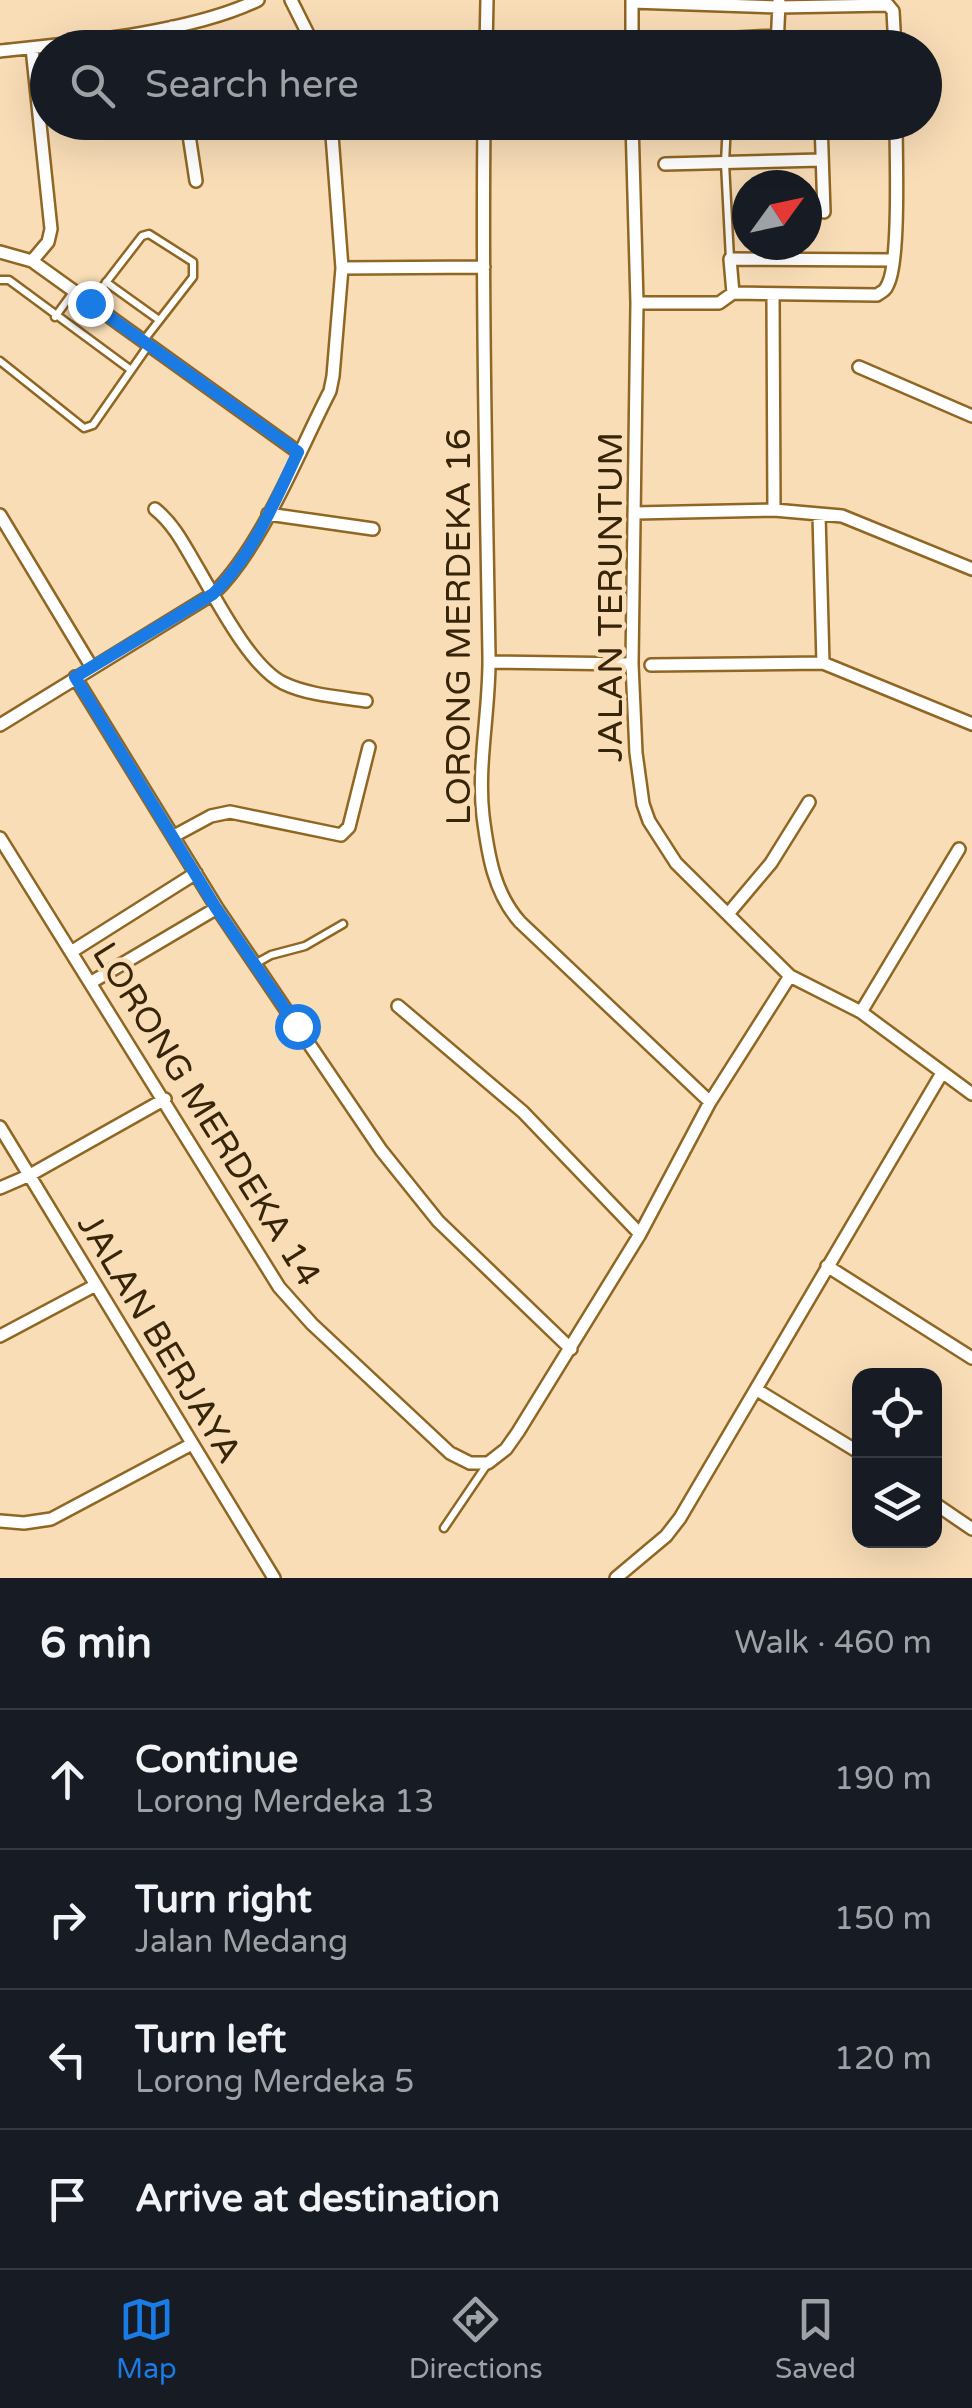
<!DOCTYPE html>
<meta charset="utf-8">
<style>
body{margin:0;font-family:"Varela Round",sans-serif;background:#20242c;color:#f1f3f6}
.controls{position:absolute;right:30px;bottom:30px;display:grid;overflow:hidden;border-radius:20px;box-shadow:0 10px 40px #0002}
.controls button{width:90px;height:90px;display:grid;place-items:center;padding:0;border:0;border-bottom:2px solid #363941;background:#171b24;color:#f1f3f6;font:50px sans-serif}
.compass{position:absolute;left:732px;top:170px;width:90px;height:90px;border-radius:50%;background:#171b24;box-shadow:0 10px 40px #0002;rotate:57deg}
.stop{position:absolute;width:30px;height:30px;margin:-22px;border:8px solid #1b7be4;border-radius:50%;background:#fff}
.stop.end{background:#1b7be4;border-color:#fff;box-shadow:0 2px 10px #0008}
.list{margin:0;padding:0;list-style:none}
h2{display:flex;justify-content:space-between;align-items:center;height:130px;margin:0;padding:0 40px;font-size:42px}
h2 small{font-size:32px;font-weight:400;color:#9ea1a6}
.list li{display:grid;grid-template-columns:65px 1fr auto;gap:30px;align-items:center;box-sizing:border-box;height:140px;padding:0 40px;border-top:2px solid #363941}
.list b{display:block;font-size:38px;white-space:nowrap}
.list p{margin:0;font-size:32px;white-space:nowrap;color:#9ea1a6}
.list em{font-size:32px;font-style:normal;color:#9ea1a6}
.icon{flex:none;width:55px;height:55px;fill:none;stroke:currentColor;stroke-width:2;stroke-linecap:round;stroke-linejoin:round}
.map{position:relative;flex:none;width:972px;height:1578px;overflow:hidden}
.search{position:absolute;background:#171b24;box-shadow:0 10px 40px #0002;left:30px;right:30px;top:30px;height:110px;display:flex;align-items:center;gap:25px;box-sizing:border-box;padding:0 35px;border-radius:55px;color:#9ea1a6;font-size:38px}
.sheet{height:690px;background:#171b24}
nav{display:flex;justify-content:space-around;align-items:center;box-sizing:border-box;height:140px;border-top:2px solid #363941;background:#171b24;font-size:28px;color:#9ea1a6}
nav a{display:grid;justify-items:center;gap:5px}
nav .on{color:#1b7be4}
.map>svg:first-child{display:block}
.lines{fill:none;stroke-linecap:round;stroke-linejoin:round}
.lane-casing{stroke:#906623;stroke-width:11}
.street-casing{stroke:#906623;stroke-width:16}
.lane{stroke:#fff;stroke-width:6}
.street{stroke:#fff;stroke-width:11}
.route{stroke:#1b7be4;stroke-width:12}
.labels{text-anchor:middle;stroke-width:9;stroke-linejoin:round;paint-order:stroke}
.street-label{font-size:35px;fill:#372509;stroke:#f9ddb7}
</style>
<div class="map">
<svg width="972" height="1578" viewBox="0 0 972 1578">
<rect width="100%" height="100%" fill="#f9ddb7"/>
<g class="lines">
<defs>
<path id="lane" d="M727,122L725,163L730,259
M0,280H9L131,370
M106,282L159,320
M91,302L142,236L149,234L193,262V277L144,340
M55,317L74,291
M0,361L84,428L93,425L148,346
M255,964L271,955L305,946L343,924
M444,1528L488,1463"/>
<path id="street" d="M291,0L315,48
M632,0V48
M632,2L779,7L888,5L893,11L895,48
M172,27L176,48
M32,48L51,229L48,242L32,261
M486,48L487,0
M729,48L737,38L776,36
M777,48L779,2
M0,51C76,43 190,33 258,0
M187,122L196,181
M484,122C482,301 486,478 489,656C490,709 477,764 483,816C488,855 494,893 520,922L710,1102
M632,122L637,303L632,664L636,753L643,804L649,821L676,863L790,976L861,1012L972,1094
M821,122L824,212
M665,164L821,160
M0,252L32,261L298,452
M342,268L484,267
M733,293L730,259L892,260
M773,295L774,510
M637,303H719L733,293L877,295C883,291 885,291 888,284C900,260 896,155 896,122
M859,367L972,416
M155,509C176,526 186,549 200,572C218,603 251,667 283,683C308,695 339,697 366,701
M635,513L774,510L842,516L972,569
M268,514L373,529
M0,515L91,666
M819,515L823,663
M489,662L632,664
M651,665L823,663L972,724
M75,677L217,908L381,1150L438,1221L571,1349
M0,725L213,594C262,547 298,453 330,391L333,376L342,268L331,122
M174,836L211,816L230,812L341,835L349,827L369,747
M0,838L279,1287L312,1324L450,1453L470,1463H488L506,1449L518,1432L640,1234L710,1102L790,976
M728,914L771,863L809,802
M71,952L196,873
M90,983L217,908
M398,1006L523,1112L640,1234
M861,1012L959,849
M0,1127L274,1578
M0,1188L30,1175L165,1099
M827,1266L972,1358
M0,1336L94,1286
M757,1390L860,1453
M934,1503L972,1529
M0,1521L24,1523L51,1519L192,1444
M616,1578L666,1536L680,1518L942,1073"/>
</defs>
<use href="#lane" class="lane-casing"/>
<use href="#street" class="street-casing"/>
<use href="#lane" class="lane"/>
<use href="#street" class="street"/>
</g>
<g class="lines">
<path class="route" d="M90,303L298,452C275,501 252,557 213,594L75,677L216,908L297,1026"/>
</g>
<g class="labels">
<g class="street-label">
<text transform="translate(610 597) rotate(-90)" y="12">JALAN TERUNTUM</text>
<text transform="translate(458 627) rotate(-90)" y="12">LORONG MERDEKA 16</text>
<text transform="translate(207 1114) rotate(58)" y="12">LORONG MERDEKA 14</text>
<text transform="translate(160 1338) rotate(59)" y="12">JALAN BERJAYA</text>
</g>
</g>
</svg>
<div class="controls">
<button><svg class="icon" aria-label="locate" viewBox="0 0 24 24"><circle cx="12" cy="12" r="6"/><path d="M12 2v4M12 18v4M2 12h4M18 12h4"/></svg></button>
<button><svg class="icon" aria-label="layers" viewBox="0 0 24 24"><path d="M12 4l9 5-9 5-9-5zM3 14l9 5 9-5"/></svg></button>
</div>
<svg class="compass" viewBox="-18 -18 36 36"><path d="M0-13l5 13h-10z" fill="#e53935"/><path d="M0 13l5-13h-10z" fill="#9ea1a6"/></svg>
<div class="stop" style="left:297px;top:1026px"></div>
<div class="stop end" style="left:90px;top:303px"></div>
<div class="search"><svg class="icon" aria-label="search" viewBox="0 0 24 24"><circle cx="10" cy="10" r="6"/><path d="M15 15l6 6"/></svg>Search here</div>
</div>
<section class="sheet">
<h2>6 min<small>Walk · 460 m</small></h2>
<ul class="list">
<li><svg class="icon" aria-label="ahead" viewBox="0 0 24 24"><path d="M12 20V5M6 11l6-6 6 6"/></svg><div><b>Continue</b><p>Lorong Merdeka 13</p></div><em>190 m</em></li>
<li><svg class="icon" aria-label="right" viewBox="0 0 24 24"><path d="M7 20v-9h11M14 6l5 5-5 5"/></svg><div><b>Turn right</b><p>Jalan Medang</p></div><em>150 m</em></li>
<li><svg class="icon" aria-label="left" viewBox="0 0 24 24"><path d="M17 20v-9H6M10 6l-5 5 5 5"/></svg><div><b>Turn left</b><p>Lorong Merdeka 5</p></div><em>120 m</em></li>
<li><svg class="icon" aria-label="arrive" viewBox="0 0 24 24"><path d="M6 21V4h12l-3 4 3 4H6"/></svg><div><b>Arrive at destination</b></div></li>
</ul>
</section>
<nav>
<a class="on"><svg class="icon" aria-label="map" viewBox="0 0 24 24"><path d="M3 6l6-2 6 2 6-2v14l-6 2-6-2-6 2zM9 4v14M15 6v14"/></svg>Map</a>
<a><svg class="icon" aria-label="directions" viewBox="0 0 24 24"><path d="M12 3l9 9-9 9-9-9zM9 14v-3h6M13 9l2 2-2 2"/></svg>Directions</a>
<a><svg class="icon" aria-label="saved" viewBox="0 0 24 24"><path d="M7 4h10v16l-5-4-5 4z"/></svg>Saved</a>
</nav>
